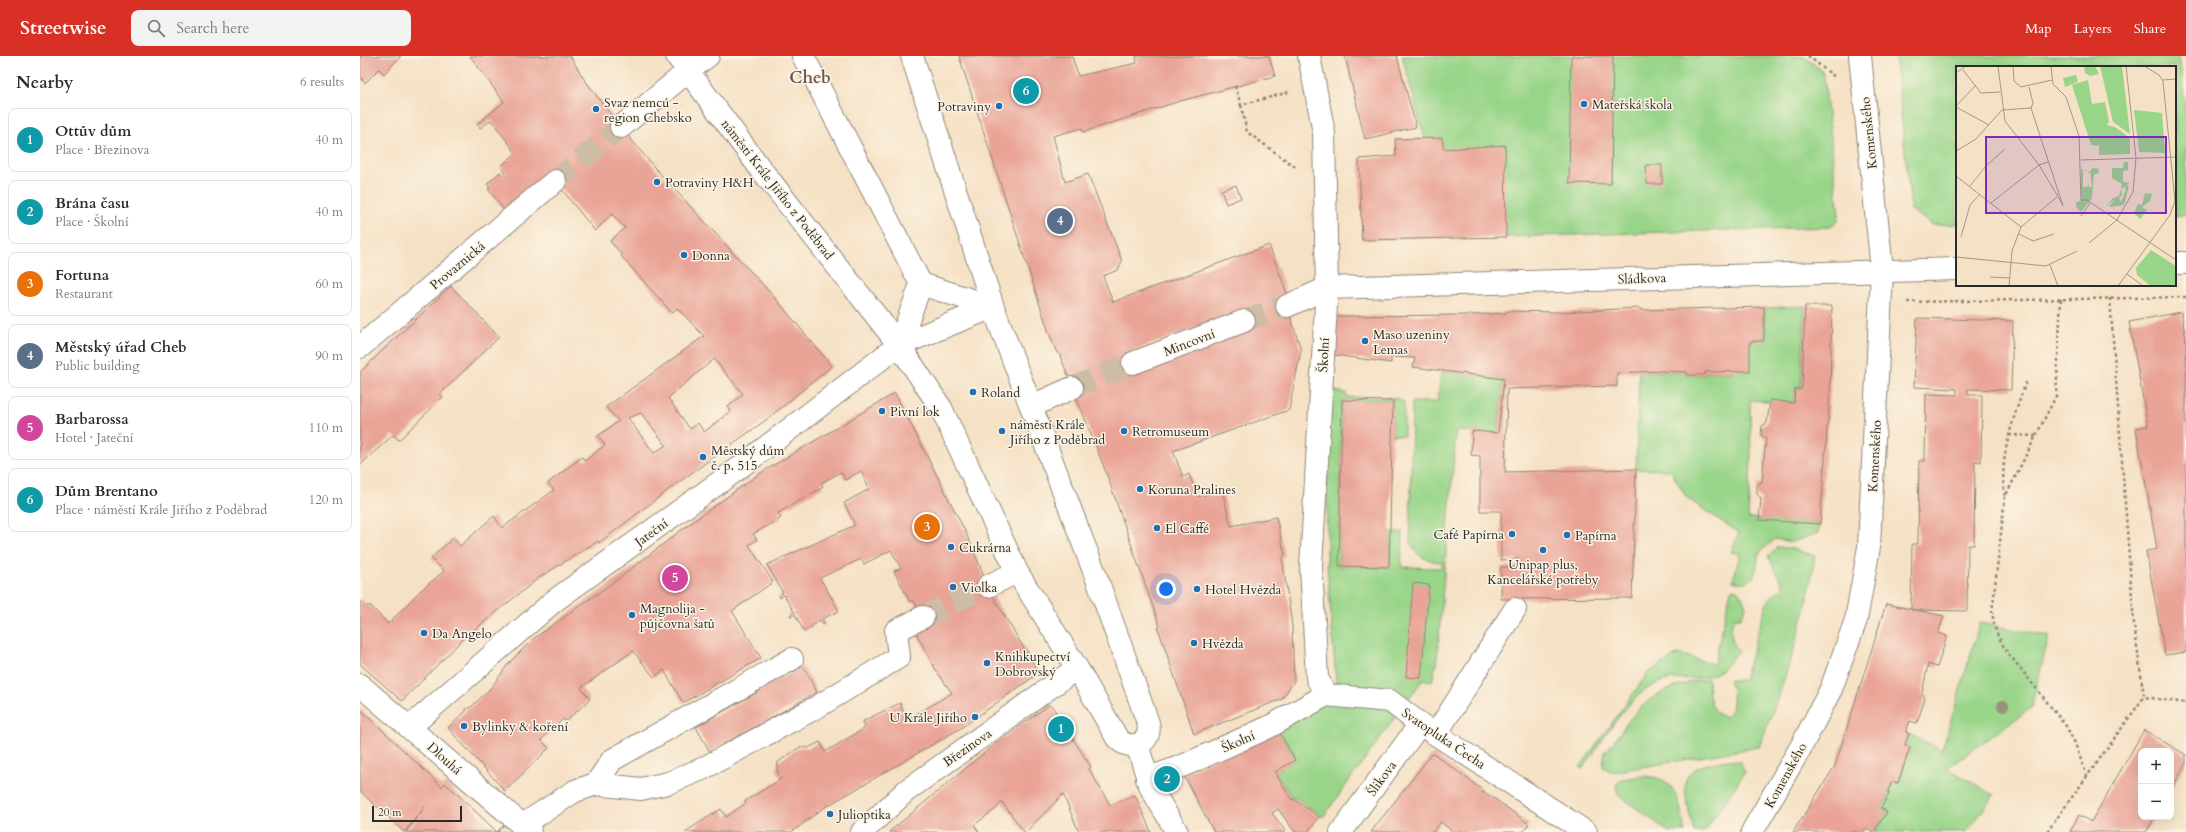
<!DOCTYPE html>
<meta charset="utf-8">
<style>
body{margin:0;font-family:Cardo,serif;background:#f2f2f3;color:#2b2b33}
.controls{position:absolute;right:12px;bottom:12px;display:grid;overflow:hidden;border-radius:8px;box-shadow:0 4px 16px #0002}
.controls button{width:36px;height:36px;display:grid;place-items:center;padding:0;border:0;border-bottom:1px solid #e1e1e2;background:#fff;color:#2b2b33;font:20px sans-serif}
.scale{position:absolute;left:12px;bottom:10px;width:90px;box-sizing:border-box;padding-left:4px;border:2px solid #2b2b2b;border-top:0;font-size:11px;line-height:14px;white-space:nowrap;color:#2b2b2b;-webkit-text-stroke:3px #fcf5e5;paint-order:stroke}
.you{position:absolute;left:806px;top:533px;width:14px;height:14px;margin:-10px;border:3px solid #fff;border-radius:50%;background:#1a73e8;box-shadow:0 0 0 6px #1a73e833}
.badge{display:grid;place-items:center;width:26px;height:26px;border-radius:50%;background:#d93025;color:#fff;font-size:13px;font-weight:700}
.pin{position:absolute;translate:-50% -50%;border:2px solid #fff;box-shadow:0 1px 4px #0006}
.list{margin:0;padding:0;list-style:none}
h2{display:flex;justify-content:space-between;align-items:center;height:52px;margin:0;padding:0 16px;font-size:17px}
h2 small{font-size:13px;font-weight:400;color:#7c7c81}
.list li{display:grid;grid-template-columns:26px 1fr auto;gap:12px;align-items:center;box-sizing:border-box;height:64px;margin:0 8px 8px;padding:0 8px;border:1px solid #e1e1e2;border-radius:8px}
.list b{display:block;font-size:15px;white-space:nowrap}
.list p{margin:0;font-size:13px;white-space:nowrap;color:#7c7c81}
.list em{font-size:13px;font-style:normal;color:#7c7c81}
.icon{flex:none;width:22px;height:22px;fill:none;stroke:currentColor;stroke-width:2;stroke-linecap:round;stroke-linejoin:round}
.map{position:relative;flex:none;width:1826px;height:776px;overflow:hidden}
header{display:flex;align-items:center;gap:24px;box-sizing:border-box;height:56px;padding:0 20px;background:#d93025;color:#fff}
header strong{font-size:19px}
nav{display:flex;gap:22px;margin-inline-start:auto;font-size:14px}
.search{width:280px;height:36px;background:#f2f2f3;display:flex;align-items:center;gap:10px;box-sizing:border-box;padding:0 14px;border-radius:8px;color:#7c7c81;font-size:15px}
main{display:flex}
aside{flex:1;background:#fff}
.map>svg:first-child{display:block}
.green{fill:#99d589;stroke:#62805a}
.building{fill:#e9a497;fill-rule:evenodd}
.lines{fill:none;stroke-linecap:round;stroke-linejoin:round}
.minor-tunnel{stroke:#cdbda6;stroke-width:22;stroke-dasharray:22 11;stroke-linecap:butt}
.minor-casing{stroke:#908678;stroke-width:24}
.path{stroke:#908678;stroke-width:2.5;stroke-dasharray:3 3;stroke-linecap:butt}
.minor{stroke:#fff;stroke-width:22}
.tree{fill:#95957d}
.poi-dot{fill:#1f6fb2;stroke:#fcf5e5;stroke-width:1.5}
.labels{text-anchor:middle;stroke-width:3;stroke-linejoin:round;paint-order:stroke}
.poi-label{font-size:13px;fill:#2b2b2b;stroke:#fcf5e5;text-anchor:start}
.street-label{font-size:13px;fill:#2b2b2b;stroke:#fcf5e5}
.district-label{font-size:17px;font-weight:bold;fill:#6e5551;stroke:#fcf5e5}
.inset-road{fill:none;stroke:#a49887;stroke-width:1}
.view{fill:#7b2cbf;fill-opacity:0.15;stroke:#7b2cbf;stroke-width:2}
.inset-edge{fill:none;stroke:#2b2b2b;stroke-width:2}
</style>
<header>
<strong>Streetwise</strong>
<div class="search"><svg class="icon" aria-label="search" viewBox="0 0 24 24"><circle cx="10" cy="10" r="6"/><path d="M15 15l6 6"/></svg>Search here</div>
<nav><a>Map</a><a>Layers</a><a>Share</a></nav>
</header>
<main>
<aside>
<h2>Nearby<small>6 results</small></h2>
<ul class="list">
<li><span class="badge" style="background:#0f9aa8">1</span><div><b>Ottův dům</b><p>Place · Březinova</p></div><em>40 m</em></li>
<li><span class="badge" style="background:#0f9aa8">2</span><div><b>Brána času</b><p>Place · Školní</p></div><em>40 m</em></li>
<li><span class="badge" style="background:#e8710a">3</span><div><b>Fortuna</b><p>Restaurant</p></div><em>60 m</em></li>
<li><span class="badge" style="background:#5c6f8a">4</span><div><b>Městský úřad Cheb</b><p>Public building</p></div><em>90 m</em></li>
<li><span class="badge" style="background:#d1479c">5</span><div><b>Barbarossa</b><p>Hotel · Jateční</p></div><em>110 m</em></li>
<li><span class="badge" style="background:#0f9aa8">6</span><div><b>Dům Brentano</b><p>Place · náměstí Krále Jiřího z Poděbrad</p></div><em>120 m</em></li>
</ul>
</aside>
<div class="map">
<svg width="1826" height="776" viewBox="0 0 1826 776">
<rect width="100%" height="100%" fill="#fcf5e5"/>
<filter id="ink" filterUnits="userSpaceOnUse"><feTurbulence type="fractalNoise" baseFrequency=".025" numOctaves="2"/><feDisplacementMap in="SourceGraphic" scale="8" xChannelSelector="R" yChannelSelector="G"/><feConvolveMatrix kernelMatrix="1 2 1 2 8 2 1 2 1" color-interpolation-filters="sRGB"/></filter>
<filter id="wash" filterUnits="userSpaceOnUse"><feTurbulence type="fractalNoise" baseFrequency=".012" numOctaves="4" result="noise"/><feDisplacementMap in="SourceGraphic" scale="16" xChannelSelector="R" yChannelSelector="G"/><feGaussianBlur stdDeviation="0.9" result="paint"/><feColorMatrix in="noise" values="0 0 0 0 0 0 0 0 0 0 0 0 0 0 0 0 0 1.4 0 .05"/><feComposite in="paint" operator="in"/></filter>
<g filter="url(#wash)">
<rect width="100%" height="100%" fill="#f5e1c5"/>
<path class="green" d="M1042,0H1444L1461,14L1464,20L1479,159L1478,165L1469,171L1146,181L1084,93L1065,83Z
M1535,0H1819L1826,59V159L1815,161V11H1597V168L1573,169L1551,154Z
M1445,250L1441,333H1435L1434,347L1390,344L1391,403L1388,462L1460,468L1458,477L1432,486L1415,483L1399,497C1396,513 1397,532 1373,525L1380,498L1371,496L1379,477L1327,442L1310,414L1276,413L1279,316H1327V319H1345V316H1372L1390,285L1404,284V252Z
M967,298L970,334L986,337L987,341L1035,342L1044,346V380L1032,379V345L982,344L979,510L1029,511L1030,476H1043L1041,511L1082,512V506C1066,505 1055,500 1050,484L1052,346H1077L1082,315L1144,323L1138,377L1096,375L1077,604L1072,626L1063,623L963,761L935,741L933,743L915,716L935,704L917,673L967,640L976,626L967,507Z
M1417,491L1433,493L1455,500C1446,565 1423,630 1399,691L1252,716L1243,711L1245,694L1247,695C1273,659 1283,638 1329,627L1328,626L1348,623C1348,638 1350,657 1365,661L1371,657L1373,634L1369,624H1384L1406,549L1411,541L1424,531L1408,500Z
M1374,533L1380,536L1386,550L1381,562H1375C1368,571 1371,587 1379,595C1373,601 1367,610 1360,615C1344,627 1319,619 1301,626C1268,637 1242,686 1223,713L1220,711L1288,617L1318,598L1354,608L1371,534Z
M1620,567L1689,580L1671,652L1587,712L1634,739L1607,776H1514L1527,756L1521,752L1529,738L1528,735L1533,726L1538,727L1550,692L1545,689L1549,678L1582,694Z
M1369,704L1380,706L1385,716L1344,776H1334C1324,730 1310,711 1369,704Z
M1284,720C1289,721 1296,721 1300,723C1320,730 1321,759 1325,776H1309L1258,739L1256,729L1261,723Z"/>
<g id="blocks">
<path class="building" d="M0,0H41L24,18L19,13L5,27L0,20Z
M110,0H210L224,23L255,64L294,111L415,242L472,310L406,364L316,428L239,487L238,485L180,521L104,582L42,645L0,608V544L8,551L10,549L28,568L60,535L84,515L71,502L93,482L100,490L134,460L142,472L194,434L188,427L222,401L225,405L245,389L238,380L259,365L246,351L344,280L317,252L312,257L261,200L262,199L250,185L265,172L252,158L235,175L195,125L146,157L128,133L130,132L127,128L140,116L143,120L146,117L141,110L156,97L131,64L120,72L117,68L144,46ZM354,303L383,338L368,351L371,355L344,376L338,367L330,373L308,342ZM281,357L306,389L294,397L268,362Z
M599,0H712L718,20L777,7L776,0H909L915,20L820,45L723,76L722,72L693,80L705,126L728,118L762,205L758,214L743,220L753,246L909,189L927,238L924,240L941,294L929,354L813,395L823,421L829,418L838,441L862,434L871,470L916,461L925,499L922,502L932,569L934,625L922,643L834,678L798,572L800,571L747,419L699,297H697L688,274ZM882,256L867,278L777,318L769,296Z
M985,0H1037L1056,71L1005,83Z
M1211,0H1253L1251,128L1209,127Z
M1082,82L1084,93L1145,89L1146,181L1002,184L999,103L1036,100L1035,83Z
M1286,109H1302V128H1287Z
M876,129L881,142L866,148L861,134Z
M91,230L139,281L80,338L83,341L39,384L33,379L0,409V316Z
M1445,250H1472L1470,336L1460,468L1399,464L1401,442L1397,438V429L1402,426L1406,383L1401,379L1402,370L1407,367L1410,344L1434,347L1435,333H1442Z
M1404,251V285H1390V315L1345,316V319H1327V316L1302,315L1257,317V330L1147,333L1145,416L1276,413L1272,542L1141,543V511H1158V503L1141,504V455H1120V400L1111,399L1112,375L1138,377L1144,323L1053,311L1055,302L1031,301V307L967,298L973,264L978,260L1109,259L1146,257V255L1197,256L1280,252V254Z
M1821,256L1826,283V596L1805,599L1786,495L1797,493L1776,372L1788,370L1769,266Z
M1557,262L1653,265L1651,334L1608,333V339H1622L1621,406L1615,405L1614,489H1608L1607,555L1551,554L1552,488H1558L1559,405H1565L1566,338L1597,339V333L1554,331Z
M535,337L606,477L632,539L679,617L601,672L462,753L432,776H325L361,753L366,761L386,747L385,745L421,723L417,714L418,706L440,691L448,692L460,686L465,696L505,672L503,665L540,647L545,659L548,658L550,662L592,637L577,616L554,573L566,567L554,545L550,546L534,515L541,512L531,494L504,508L501,503L460,522L479,555L462,563L465,568L463,569L460,564L444,576L435,558L431,561L430,559L434,556L424,539L420,542L419,540L423,537L407,509L495,469L484,447L509,433L501,415L485,424L481,416L461,427L463,431L418,457L421,462L393,478L397,484L389,489L413,526L372,555L401,602L323,647L304,614L294,621L273,595L221,632L230,643L206,665L203,663L181,684L189,692L145,735L88,672L107,654L105,653L111,651L130,633L149,607L173,583L262,520L320,475L399,418Z
M982,344L1033,345L1029,511L979,510Z
M1053,527L1069,529L1061,622L1046,621Z
M1526,548L1584,560L1578,577L1587,580L1577,611L1568,608L1562,637L1565,642L1557,667L1550,665L1546,676L1549,678L1545,689L1550,691L1538,727L1532,725L1528,735L1529,738L1521,752L1527,756L1514,776L1506,772L1503,776H1433L1475,710Z
M443,610L457,636L350,696L336,671Z
M689,649L692,650L731,711L729,713L750,749L775,739L791,776H719L703,738L666,776H664L642,746L636,753L614,769L619,776H529L636,687Z
M0,653L82,731L85,727L92,733L137,776L144,769L153,776H46L65,751L44,776L0,735Z
M917,672L935,704L915,716L932,744L934,743L959,761L948,776H935L918,753L912,757L926,776H854L823,718Z
M1784,674L1826,699V708L1811,734V695H1781V761H1795L1786,776H1710L1719,759L1731,766Z
M1074,698L1124,735L1122,736L1131,740L1169,768L1163,776H1093L1081,766L1073,776H1011L1071,699Z"/>
</g>
</g>
<g filter="url(#ink)">
<use href="#blocks" fill-opacity="0" stroke="#908678" stroke-width="1"/>
<g class="lines">
<path class="minor-tunnel" d="M195,125L261,71
M884,265L927,250
M712,332L773,307
M563,561L628,530"/>
<defs>
<path id="minor" d="M317,0L400,112L539,289L581,352L657,516L717,612L757,682C771,697 793,687 788,667L737,523L633,251L552,0
M443,0L561,228
M949,0L964,77L967,232L951,510L957,622L966,639L1030,645L1060,668L1226,776
M261,71L328,15L348,0
M1815,207H1826
M927,250L967,232L1597,213
M539,289L561,228L633,251
M0,291L195,125
M773,307L884,265
M672,350L712,332
M628,530L657,516
M0,629L170,776
M50,671L194,545L375,415L539,289L633,251
M1076,678L1155,553
M777,689L791,732L817,776
M787,723L827,708L909,671L966,639
M236,728L252,704L432,603
M161,770L215,735L236,728L281,733L308,727L342,713L457,651L539,601L536,575L563,561
M502,776L546,735L717,612
M981,776L1060,668
M1392,776L1442,689L1471,633L1496,564L1509,491L1522,214L1500,0"/>
</defs>
<use href="#minor" class="minor-casing"/>
<path class="path" d="M1448,0L1476,22
M875,30L881,49L929,36
M881,49L887,76L937,112
M1750,242L1774,569L1784,641
M1701,243L1696,340L1645,441L1632,557L1636,576L1645,593L1706,670L1714,685L1727,720
M1547,246L1826,241
M1649,379L1676,380
M1645,440C1638,402 1654,361 1666,326
M1687,776L1784,641L1826,647"/>
<use href="#minor" class="minor"/>
</g>
<circle class="tree" cx="1643" cy="650" r="6"/>
</g>
<g class="poi-dot">
<circle cx="1224" cy="48" r="4"/>
<circle cx="639" cy="50" r="4"/>
<circle cx="236" cy="53" r="4"/>
<circle cx="297" cy="126" r="4"/>
<circle cx="324" cy="199" r="4"/>
<circle cx="1005" cy="285" r="4"/>
<circle cx="613" cy="336" r="4"/>
<circle cx="522" cy="355" r="4"/>
<circle cx="642" cy="375" r="4"/>
<circle cx="764" cy="375" r="4"/>
<circle cx="343" cy="401" r="4"/>
<circle cx="780" cy="433" r="4"/>
<circle cx="797" cy="472" r="4"/>
<circle cx="1152" cy="478" r="4"/>
<circle cx="1207" cy="479" r="4"/>
<circle cx="591" cy="491" r="4"/>
<circle cx="1183" cy="494" r="4"/>
<circle cx="593" cy="531" r="4"/>
<circle cx="837" cy="533" r="4"/>
<circle cx="272" cy="559" r="4"/>
<circle cx="64" cy="577" r="4"/>
<circle cx="834" cy="587" r="4"/>
<circle cx="627" cy="607" r="4"/>
<circle cx="615" cy="661" r="4"/>
<circle cx="104" cy="670" r="4"/>
<circle cx="470" cy="758" r="4"/>
</g>
<g class="labels">
<g class="poi-label">
<text x="244" y="51">Svaz nemcú -<tspan x="244" dy="15">region Chebsko</tspan></text>
<text x="1232" y="53">Mateřská škola</text>
<text x="631" y="55" text-anchor="end">Potraviny</text>
<text x="305" y="131">Potraviny H&amp;H</text>
<text x="332" y="204">Donna</text>
<text x="1013" y="283">Maso uzeniny<tspan x="1013" dy="15">Lemas</tspan></text>
<text x="621" y="341">Roland</text>
<text x="530" y="360">Pivní lok</text>
<text x="650" y="373">náměstí Krále<tspan x="650" dy="15">Jiřího z Poděbrad</tspan></text>
<text x="772" y="380">Retromuseum</text>
<text x="351" y="399">Městský dúm<tspan x="351" dy="15">č. p. 515</tspan></text>
<text x="788" y="438">Koruna Pralines</text>
<text x="805" y="477">El Caffé</text>
<text x="1144" y="483" text-anchor="end">Café Papírna</text>
<text x="1215" y="484">Papírna</text>
<text x="599" y="496">Cukrárna</text>
<text x="1183" y="513" text-anchor="middle">Unipap plus,<tspan x="1183" dy="15">Kancelářské potřeby</tspan></text>
<text x="601" y="536">Violka</text>
<text x="845" y="538">Hotel Hvězda</text>
<text x="280" y="557">Magnolija -<tspan x="280" dy="15">půjčovna šatů</tspan></text>
<text x="72" y="582">Da Angelo</text>
<text x="842" y="592">Hvězda</text>
<text x="635" y="605">Knihkupectví<tspan x="635" dy="15">Dobrovský</tspan></text>
<text x="607" y="666" text-anchor="end">U Krále Jiřího</text>
<text x="112" y="675">Bylinky &amp; koření</text>
<text x="478" y="763">Julioptika</text>
</g>
<g class="street-label">
<text transform="translate(1508 77) rotate(-96)" y="5">Komenského</text>
<text transform="translate(418 133) rotate(52)" y="5">náměstí Krále Jiřího z Poděbrad</text>
<text transform="translate(97 209) rotate(-40)" y="5">Provaznická</text>
<text transform="translate(1282 222) rotate(-2)" y="5">Sládkova</text>
<text transform="translate(829 286) rotate(-21)" y="5">Mincovní</text>
<text transform="translate(963 299) rotate(-87)" y="5">Školní</text>
<text transform="translate(1514 400) rotate(-87)" y="5">Komenského</text>
<text transform="translate(291 476) rotate(-36)" y="5">Jateční</text>
<text transform="translate(1084 682) rotate(34)" y="5">Svatopluka Čecha</text>
<text transform="translate(878 685) rotate(-24)" y="5">Školní</text>
<text transform="translate(607 691) rotate(-35)" y="5">Březinova</text>
<text transform="translate(85 702) rotate(42)" y="5">Dlouhá</text>
<text transform="translate(1425 719) rotate(-61)" y="5">Komenského</text>
<text transform="translate(1021 722) rotate(-54)" y="5">Šlikova</text>
</g>
<g class="district-label">
<text x="450" y="27">Cheb</text>
</g>
</g>
<g transform="translate(1596 10)">
<rect width="220" height="220" fill="#f5e1c5"/>
<path d="M128,0H139L143,8L134,10L129,7ZM144,0H166L174,68L157,56ZM120,9L122,16L109,21L107,12ZM132,14L136,38L149,36L153,55L151,59L159,61L174,72V88L143,89V80L135,79L116,19ZM178,44L206,47L209,87L183,86ZM168,96H172V104L167,105V116L174,117L165,123L166,118L156,112V102H167ZM125,100L126,104L133,105V108L132,105H127V121H131L133,118V121H136L134,105L137,102L143,103L142,108H138L136,132L125,146L120,141V137L118,138L125,134ZM168,120H173L168,139L153,141L160,132L150,141L157,132L163,130L165,123L166,129L163,132L165,136L170,123ZM189,127L196,128L194,135L186,141L191,144L184,153L178,147L182,138L186,139ZM195,184L220,200V220H195L181,209L180,202Z" fill="#99d589"/>
<path class="inset-road" d="M42,0L49,55L83,99L107,139M57,0L58,15L65,21L96,14M95,0L97,18L110,31L123,70L125,134H131L220,194M7,4L25,27L44,26M0,7L10,0M207,14L220,13M73,21L77,37L75,42M0,40L20,19M0,41L33,59M75,42L107,140M46,44L75,42M0,85L20,73L46,44M125,94L220,91M0,110L65,161M14,120L30,100L49,83M35,137L83,99L92,96M125,150L134,137M63,168L77,175L98,168M5,171L14,139L24,128M133,177L161,154L177,126L180,92L170,0M0,191L90,200L121,185M94,199L102,220M171,208L187,220M34,211L54,212M53,220L56,185L65,161L101,131M162,220L214,149L219,135L207,15L203,9L188,0"/>
<path class="view" d="M30,71H210V147H30Z"/>
<rect width="220" height="220" class="inset-edge"/>
</g>
</svg>
<div class="controls">
<button>+</button>
<button>−</button>
</div>
<div class="scale">20 m</div>
<div class="you"></div>
<div class="pin badge" style="left:701px;top:673px;background:#0f9aa8">1</div>
<div class="pin badge" style="left:807px;top:723px;background:#0f9aa8">2</div>
<div class="pin badge" style="left:567px;top:471px;background:#e8710a">3</div>
<div class="pin badge" style="left:700px;top:165px;background:#5c6f8a">4</div>
<div class="pin badge" style="left:315px;top:522px;background:#d1479c">5</div>
<div class="pin badge" style="left:666px;top:35px;background:#0f9aa8">6</div>
</div>
</main>
